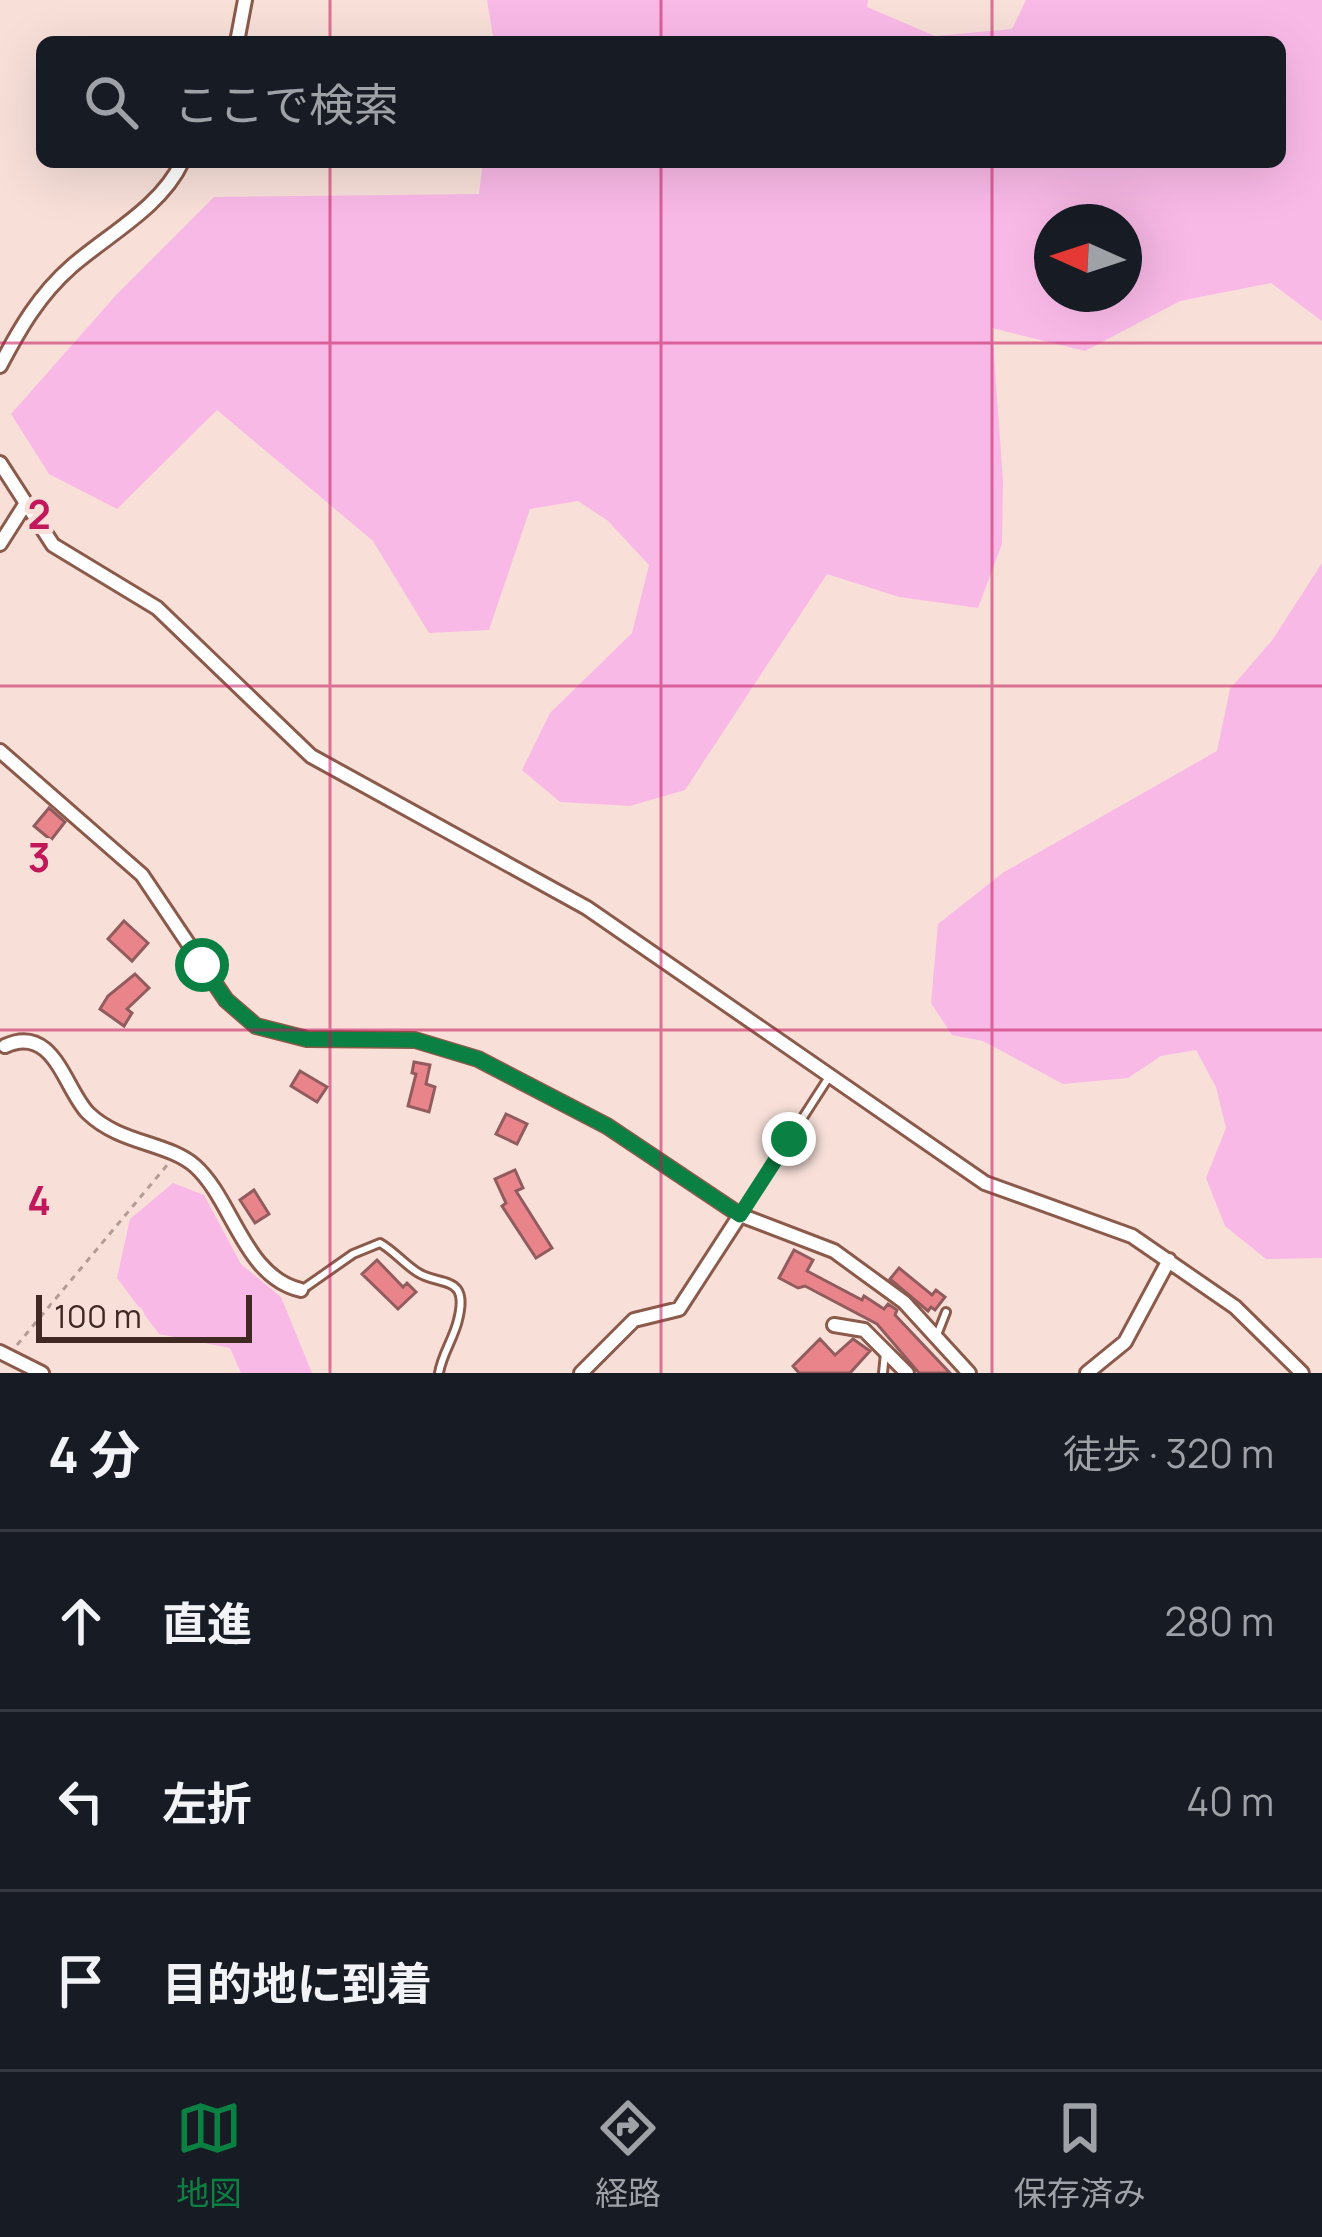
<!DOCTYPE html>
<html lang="ja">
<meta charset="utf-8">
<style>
body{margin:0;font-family:Manrope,"Noto Sans JP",sans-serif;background:#20242c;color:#f1f3f6}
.compass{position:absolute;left:1034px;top:204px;width:108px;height:108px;border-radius:50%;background:#171b24;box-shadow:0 12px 48px #0002;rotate:273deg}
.scale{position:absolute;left:36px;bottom:30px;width:216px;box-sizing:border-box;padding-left:12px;border:6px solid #3f2922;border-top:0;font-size:33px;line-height:42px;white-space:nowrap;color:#3f2922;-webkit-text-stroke:9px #f8e0d9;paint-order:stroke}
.stop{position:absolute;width:36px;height:36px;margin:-27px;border:9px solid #0b8043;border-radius:50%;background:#fff}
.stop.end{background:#0b8043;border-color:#fff;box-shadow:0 3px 12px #0008}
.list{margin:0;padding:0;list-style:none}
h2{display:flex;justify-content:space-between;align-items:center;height:156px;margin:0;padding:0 48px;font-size:51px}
h2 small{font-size:39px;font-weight:400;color:#9ea1a6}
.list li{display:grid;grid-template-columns:78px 1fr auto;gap:36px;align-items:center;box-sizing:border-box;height:180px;padding:0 48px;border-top:3px solid #363941}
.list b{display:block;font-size:45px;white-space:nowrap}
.list em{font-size:39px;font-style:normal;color:#9ea1a6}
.icon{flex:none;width:66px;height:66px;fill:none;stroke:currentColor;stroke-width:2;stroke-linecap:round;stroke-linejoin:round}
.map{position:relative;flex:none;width:1322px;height:1373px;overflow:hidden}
.search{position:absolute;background:#171b24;box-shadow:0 12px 48px #0002;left:36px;right:36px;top:36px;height:132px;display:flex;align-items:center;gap:30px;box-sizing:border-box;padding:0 42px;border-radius:18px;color:#9ea1a6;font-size:45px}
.sheet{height:696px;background:#171b24}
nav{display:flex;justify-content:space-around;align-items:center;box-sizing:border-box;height:168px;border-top:3px solid #363941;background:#171b24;font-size:33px;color:#9ea1a6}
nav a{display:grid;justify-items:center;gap:6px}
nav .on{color:#0b8043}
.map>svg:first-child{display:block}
.green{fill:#f9b9e7;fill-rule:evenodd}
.building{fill:#e9858a;stroke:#925c5e;stroke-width:3}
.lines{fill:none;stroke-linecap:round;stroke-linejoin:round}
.lane-casing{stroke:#8b5a4b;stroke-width:12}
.street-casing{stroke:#8b5a4b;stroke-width:18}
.path{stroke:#b49c95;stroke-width:3;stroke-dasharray:6 6;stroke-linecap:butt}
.lane{stroke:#fff;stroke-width:6}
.street{stroke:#fff;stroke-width:12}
.route{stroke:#0b8043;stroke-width:15}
.grid{fill:none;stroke:#c2185b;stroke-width:3;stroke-opacity:0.55}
.grid-label{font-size:39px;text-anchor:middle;font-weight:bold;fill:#c2185b;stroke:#f8e0d9;stroke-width:10;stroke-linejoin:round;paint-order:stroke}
</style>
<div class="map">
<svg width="1322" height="1373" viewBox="0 0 1322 1373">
<rect width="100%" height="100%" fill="#f8e0d9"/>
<path class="green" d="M487,0H868L867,7L935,36L1012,29L1026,0H1322V321L1271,283L1180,301L1085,351L992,328L1003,480L1002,544L978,608L899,597L827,574L685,790L630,806L560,802L522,770L550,713L632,633L649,565L607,520L578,501L530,509L489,630L429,633L373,541L217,410L117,509L49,474L11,414L117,294L214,197L479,194L483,162H1280V42H494ZM1052,222H1124V294H1052Z
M1322,563V1258L1266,1259L1225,1226L1206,1178L1226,1128L1216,1087L1196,1050L1161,1056L1128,1078L1063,1084L983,1041L952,1035L931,1003L938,924L1004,872L1217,751L1230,689L1273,639Z
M173,1183L204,1195L241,1264L281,1297L312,1373H241L230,1348L159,1334L117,1278L130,1219Z"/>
<path class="building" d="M49,808L65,822L51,840L34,826Z
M124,921L148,943L132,961L108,939Z
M135,974L149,988L127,1009L132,1013L124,1026L100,1009L108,996Z
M414,1062L430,1065L426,1084L435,1087L429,1112L408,1106L416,1074L412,1073Z
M300,1071L327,1087L317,1102L291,1086Z
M506,1114L527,1124L517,1144L496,1134Z
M515,1170L523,1188L516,1191L552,1248L536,1258L502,1206L506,1203L495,1179Z
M254,1190L269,1214L255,1223L240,1200Z
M794,1250L813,1260L807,1271L862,1300L864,1296L884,1309L888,1304L897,1310L895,1315L950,1373H919L877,1324L805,1286L798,1288L779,1278Z
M377,1260L403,1287L407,1283L416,1292L398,1309L362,1274Z
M899,1268L932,1295L936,1290L945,1297L935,1310L931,1307L928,1311L890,1279Z
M820,1339L835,1355L853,1339L870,1351L850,1373H799L793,1366Z"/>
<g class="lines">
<defs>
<path id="lane" d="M742,1212L829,1077
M303,1289L353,1254L380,1243C394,1251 403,1263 417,1272C439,1287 470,1273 458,1320C454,1338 442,1354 439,1373
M937,1335L946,1312
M883,1373L885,1353"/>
<path id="street" d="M237,42L245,0
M0,366C20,328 39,295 72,266C109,234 161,207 182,162
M0,463L53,545L157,608L311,756L587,908L985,1183L1132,1236L1235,1307L1302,1373
M0,544L26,503
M0,751L142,875L226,1000L256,1026L307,1039L415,1040L478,1059L607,1126L740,1215L834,1251L904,1302L969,1373
M5,1046C54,1023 65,1090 88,1113C120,1144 167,1142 195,1166C233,1200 244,1277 301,1290
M834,1325L864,1330L907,1373
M0,1352L42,1373
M581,1373L634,1320L679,1309L740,1215
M1087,1373L1125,1342L1169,1260"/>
</defs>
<use href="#lane" class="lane-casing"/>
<use href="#street" class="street-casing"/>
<path class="path" d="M17,1345L168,1164"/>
<use href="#lane" class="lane"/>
<use href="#street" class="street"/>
</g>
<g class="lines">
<path class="route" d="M202,965L226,1000L256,1026L307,1039L415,1040L478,1059L607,1126L740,1215L789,1139"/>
</g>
<path class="grid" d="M330,0V42M661,0V42M992,0V42M330,162V1373M661,162V1373M992,162V1373M0,343H1322M0,686H1322M0,1030H1322"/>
<g class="grid-label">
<text x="39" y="529">2</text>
<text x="39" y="872">3</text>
<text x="39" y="1215">4</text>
</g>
</svg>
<svg class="compass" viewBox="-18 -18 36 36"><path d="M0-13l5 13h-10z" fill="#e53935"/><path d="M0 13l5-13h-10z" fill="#9ea1a6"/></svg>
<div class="scale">100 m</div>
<div class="stop" style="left:202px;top:965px"></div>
<div class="stop end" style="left:789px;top:1139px"></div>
<div class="search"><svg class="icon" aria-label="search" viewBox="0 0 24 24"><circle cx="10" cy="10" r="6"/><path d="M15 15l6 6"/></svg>ここで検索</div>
</div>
<section class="sheet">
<h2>4 分<small>徒歩 · 320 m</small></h2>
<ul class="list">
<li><svg class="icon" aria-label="ahead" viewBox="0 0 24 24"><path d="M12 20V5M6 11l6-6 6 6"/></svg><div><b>直進</b></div><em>280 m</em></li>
<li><svg class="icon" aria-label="left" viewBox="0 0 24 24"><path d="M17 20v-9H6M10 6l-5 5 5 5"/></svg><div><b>左折</b></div><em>40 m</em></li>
<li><svg class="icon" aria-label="arrive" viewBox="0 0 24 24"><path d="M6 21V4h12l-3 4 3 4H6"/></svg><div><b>目的地に到着</b></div></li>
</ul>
</section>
<nav>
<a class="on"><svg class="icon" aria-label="map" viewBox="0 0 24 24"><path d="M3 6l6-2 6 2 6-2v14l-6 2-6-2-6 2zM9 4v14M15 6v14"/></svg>地図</a>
<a><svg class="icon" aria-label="directions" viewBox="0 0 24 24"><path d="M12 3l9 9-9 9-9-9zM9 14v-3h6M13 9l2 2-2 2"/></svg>経路</a>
<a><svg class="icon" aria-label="saved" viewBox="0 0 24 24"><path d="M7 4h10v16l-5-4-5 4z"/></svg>保存済み</a>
</nav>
